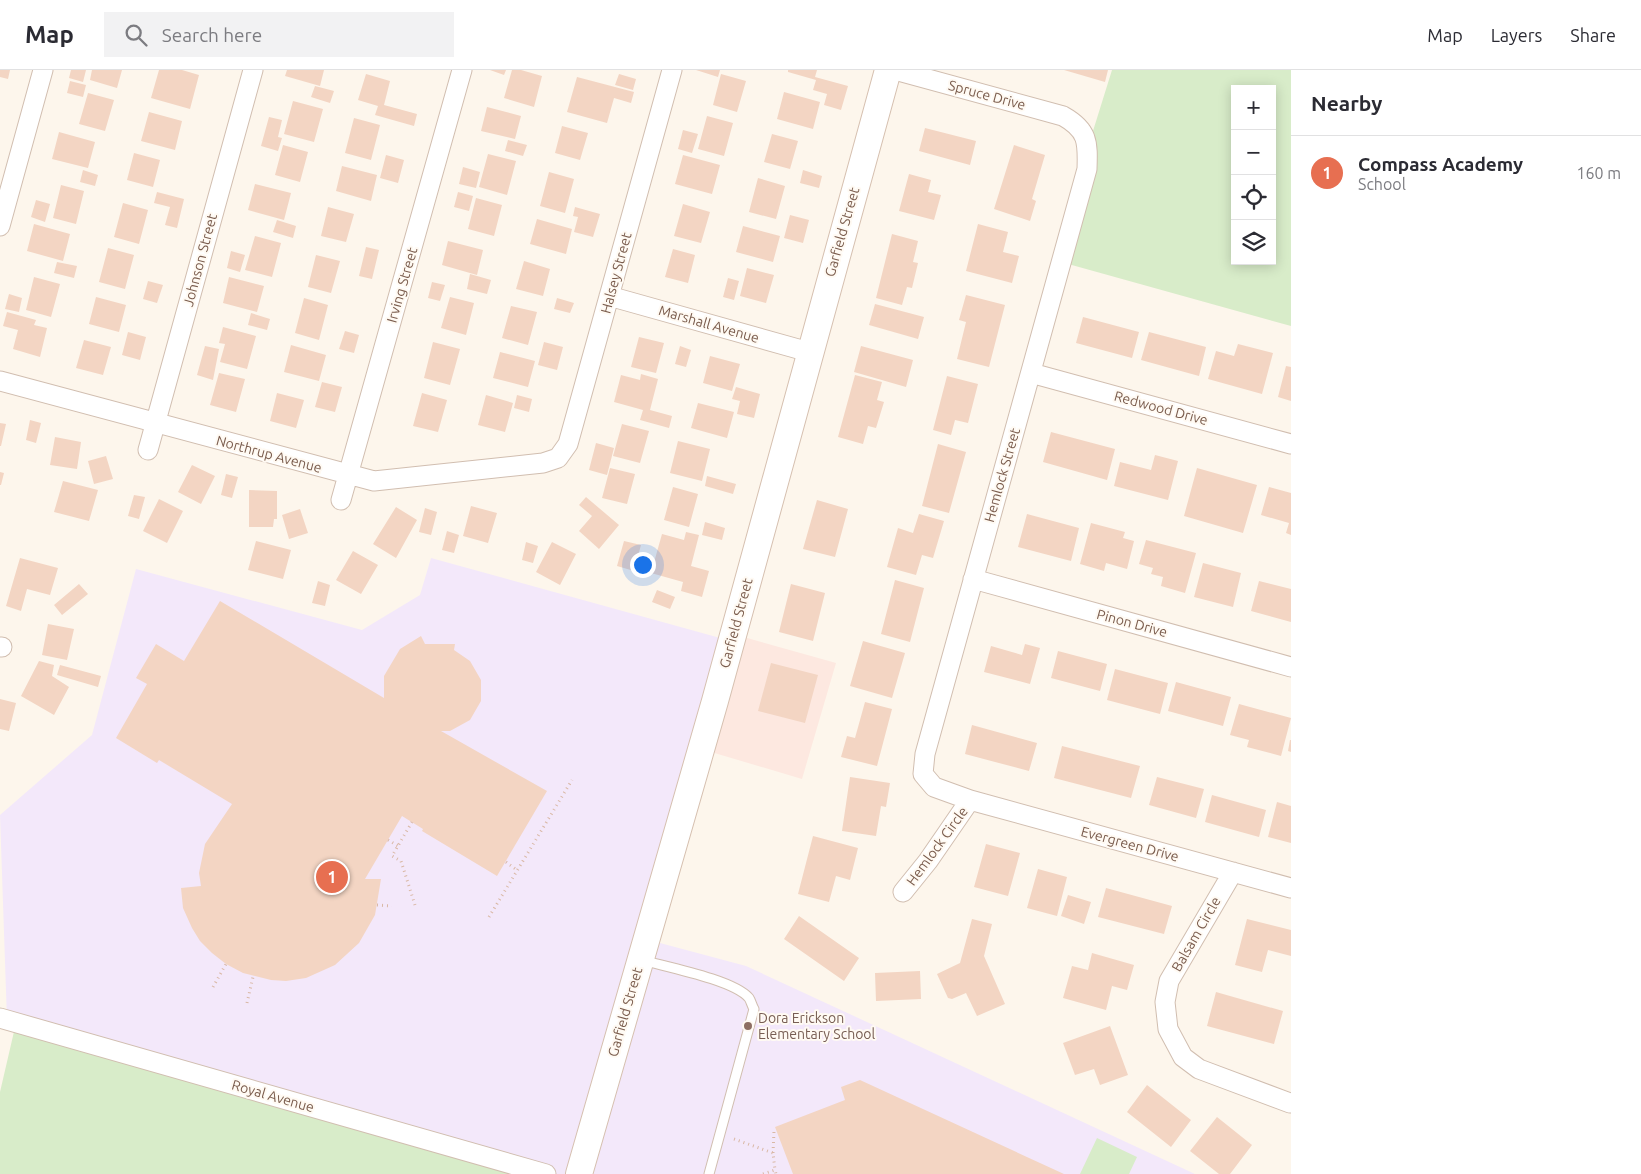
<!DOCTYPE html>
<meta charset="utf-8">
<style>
body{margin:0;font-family:Ubuntu,sans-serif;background:#f2f2f3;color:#2b2b33}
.controls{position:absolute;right:15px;top:15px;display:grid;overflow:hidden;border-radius:0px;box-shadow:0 2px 12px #0003}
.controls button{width:45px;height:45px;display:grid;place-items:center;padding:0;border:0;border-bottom:1px solid #e1e1e2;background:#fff;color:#2b2b33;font:25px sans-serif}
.you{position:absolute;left:642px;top:494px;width:18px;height:18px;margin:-12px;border:4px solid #fff;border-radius:50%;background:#1a73e8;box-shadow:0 0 0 8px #1a73e833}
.badge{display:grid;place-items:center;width:32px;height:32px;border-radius:50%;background:#e76f51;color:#fff;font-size:16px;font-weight:700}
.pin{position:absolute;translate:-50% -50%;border:2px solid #fff;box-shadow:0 1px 5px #0006}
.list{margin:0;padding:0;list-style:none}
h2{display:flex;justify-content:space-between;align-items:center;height:65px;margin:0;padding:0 20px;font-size:21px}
h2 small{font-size:16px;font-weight:400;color:#7c7c81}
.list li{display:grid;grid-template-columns:32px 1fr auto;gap:15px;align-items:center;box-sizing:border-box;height:75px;padding:0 20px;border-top:1px solid #e1e1e2}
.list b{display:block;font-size:19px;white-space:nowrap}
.list p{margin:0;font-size:16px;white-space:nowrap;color:#7c7c81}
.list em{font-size:16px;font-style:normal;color:#7c7c81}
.icon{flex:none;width:28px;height:28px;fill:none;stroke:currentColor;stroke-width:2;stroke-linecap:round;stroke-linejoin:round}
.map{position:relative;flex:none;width:1291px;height:1104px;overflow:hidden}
header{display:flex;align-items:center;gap:30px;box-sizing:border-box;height:70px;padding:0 25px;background:#fff;border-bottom:1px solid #e1e1e2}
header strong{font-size:24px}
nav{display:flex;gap:28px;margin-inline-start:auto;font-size:18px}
.search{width:350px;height:45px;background:#f2f2f3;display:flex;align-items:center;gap:12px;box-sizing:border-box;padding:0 18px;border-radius:0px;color:#7c7c81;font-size:19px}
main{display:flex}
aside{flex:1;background:#fff}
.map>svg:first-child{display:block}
.commercial{fill:#fde8e0}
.education{fill:#f3e8fa}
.green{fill:#d8ecc9;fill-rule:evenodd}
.building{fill:#f3d5c3}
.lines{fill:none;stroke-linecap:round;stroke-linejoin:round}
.lane-casing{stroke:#d1beb0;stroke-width:11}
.street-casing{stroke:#d1beb0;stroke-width:21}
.secondary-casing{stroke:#d6c0b0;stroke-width:28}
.path{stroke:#d9b8a5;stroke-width:3;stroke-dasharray:1 4;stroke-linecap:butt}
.lane{stroke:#fff;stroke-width:9}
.street{stroke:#fff;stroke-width:19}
.secondary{stroke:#fff;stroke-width:26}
.education-dot{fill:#8d6e63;stroke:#fffaf3;stroke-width:2}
.labels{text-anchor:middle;stroke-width:4;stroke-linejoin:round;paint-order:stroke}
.street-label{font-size:14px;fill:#7a5c4d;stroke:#fffaf3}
.education-label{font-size:14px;fill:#785e54;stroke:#fffaf3;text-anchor:start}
</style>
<header>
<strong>Map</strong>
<div class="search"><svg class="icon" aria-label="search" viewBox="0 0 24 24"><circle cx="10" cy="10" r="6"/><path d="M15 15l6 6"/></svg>Search here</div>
<nav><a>Map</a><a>Layers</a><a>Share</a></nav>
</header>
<main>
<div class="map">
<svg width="1291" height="1104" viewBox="0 0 1291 1104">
<rect width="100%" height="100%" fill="#fdf6ec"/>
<path class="commercial" d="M733,564L836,593L802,709L701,679Z"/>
<path class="education" d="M431,488L731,571L645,869L746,896L1195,1104H547L7,950L0,745L92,665L136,499L362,560L420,525Z"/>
<path class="green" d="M1112,0H1291V256L1061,192L1088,77ZM1235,19H1272V191H1235Z
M16,953L546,1104H0V1022Z
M1097,1068L1137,1087L1129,1104H1080Z"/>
<path class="building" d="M0,0H10L8,9L0,7Z
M71,0H86L83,12L69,8Z
M92,0H122L117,18L90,10Z
M159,0H182L199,5L190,39L151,28Z
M287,0H324L320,16L285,6Z
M490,0H506L504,5Z
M512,0H521L542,6L534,37L504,28Z
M696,0H720L718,7Z
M788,0H817L815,7L848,16L841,40L824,35L827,24L813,20L816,10L788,2Z
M1064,0H1108L1105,12Z
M366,4L390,11L384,35L417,44L414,56L375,45L378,36L358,30Z
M619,4L636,9L633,20L615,15Z
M721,4L746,11L737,42L713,35Z
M577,7L634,22L631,33L614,28L607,53L567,42Z
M70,11L86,15L83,27L67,23Z
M315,16L334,21L330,33L311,27Z
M784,22L820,32L813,59L777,49Z
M88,23L114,30L105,61L79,54Z
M293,31L323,39L314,72L284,64Z
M487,37L521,46L515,69L481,61Z
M149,42L182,51L175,80L141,71Z
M707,46L733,53L724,86L698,79Z
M269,47L282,50L278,67L282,68L278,81L261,76Z
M354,48L380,55L371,90L345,83Z
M562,56L588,63L580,90L555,83Z
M925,58L976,71L970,95L919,81Z
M683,60L698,64L692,83L678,79Z
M59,62L95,72L88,98L52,89Z
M772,64L798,71L790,99L764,92Z
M508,70L527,75L523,86L505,81Z
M283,75L308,82L300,112L275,105Z
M1014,75L1045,85L1032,129L1036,131L1030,151L994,139Z
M134,83L160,90L153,117L127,110Z
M488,84L516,91L507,125L479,117Z
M386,85L404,90L398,113L380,108Z
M683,85L720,95L712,124L675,114Z
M342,96L377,105L371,131L336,121Z
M463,97L480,102L476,118L459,114Z
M83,100L98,105L95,116L80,112Z
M803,100L822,106L819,118L800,113Z
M549,102L574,109L565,143L540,136Z
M909,104L931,110L928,122L941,125L934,150L899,141Z
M758,108L785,116L776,149L749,142Z
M255,114L291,123L284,150L248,140Z
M61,115L84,121L76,154L53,148Z
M157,122L184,129L177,158L165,155L170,137L154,133Z
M458,122L473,126L469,141L454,137Z
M476,128L502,135L494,166L468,159Z
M36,130L50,134L45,152L31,147Z
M123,133L148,140L139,174L114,167Z
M683,134L710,142L701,173L674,166Z
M328,137L354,144L346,172L321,166Z
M575,137L600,144L593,167L574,162L578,147L573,146Z
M790,145L809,150L803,173L784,168Z
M537,149L572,159L566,184L530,174Z
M277,150L296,156L293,168L273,162Z
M34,154L70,164L63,191L27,181Z
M978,154L1008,162L1003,182L1019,186L1012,213L966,201Z
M743,156L780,166L773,192L736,182Z
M892,164L918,171L913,192L918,193L912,218L907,217L902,235L876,228Z
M255,166L281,173L272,207L245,200Z
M448,171L483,180L477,205L442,195Z
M366,177L379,180L372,209L359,206Z
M108,178L134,185L125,219L99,212Z
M673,179L695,185L688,213L665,207Z
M231,181L245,185L240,202L227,198Z
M316,185L340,191L331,223L308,217Z
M524,191L550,199L543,226L516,219Z
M57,192L77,196L74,208L54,203Z
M747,198L774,205L766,233L740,226Z
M470,204L491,210L487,224L467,219Z
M34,207L60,214L51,247L26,240Z
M229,207L264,216L257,242L223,233Z
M728,208L739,211L734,230L723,227Z
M148,211L163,215L157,233L143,229Z
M432,212L445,215L440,231L428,228Z
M9,224L22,228L19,242L5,239Z
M966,225L1005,235L989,297L957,289L966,252L959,250Z
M96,227L126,235L119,262L89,254Z
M450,227L474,233L466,265L441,258Z
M304,228L328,235L319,270L295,263Z
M557,228L574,233L570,243L554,239Z
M875,234L924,247L918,269L869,255Z
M511,236L537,242L528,275L502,268Z
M7,242L36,250L34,255L47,258L40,287L13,279L18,260L3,256Z
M251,243L270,249L267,260L248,255Z
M1083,247L1139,262L1132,288L1076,273Z
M223,257L256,266L247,299L220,292L225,274L219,273Z
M345,261L359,265L354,283L339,279Z
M128,262L146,267L140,290L122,285Z
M1149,262L1206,277L1199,306L1141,290Z
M639,267L664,273L656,303L631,297Z
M84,270L111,277L103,305L76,298Z
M433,272L460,279L450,315L424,308Z
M544,272L563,277L557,300L538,295Z
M1238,274L1273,283L1262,324L1208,309L1216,281L1234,286Z
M291,275L326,285L319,311L284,302Z
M205,276L219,279L213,310L197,305Z
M680,276L691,280L686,297L675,294Z
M861,276L913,290L906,317L854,302Z
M500,282L535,291L528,317L493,308Z
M710,286L740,294L732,321L703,313Z
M1286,296L1291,297V331L1278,327Z
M219,303L245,309L236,342L210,335Z
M641,304L658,309L650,340L672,346L669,358L640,350L643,340L614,332L621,305L640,310Z
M855,305L882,312L877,330L884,332L876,358L868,356L863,374L838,367Z
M947,306L978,314L968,353L955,350L951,365L933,360Z
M322,312L342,317L335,342L315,337Z
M736,317L760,324L754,348L737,344L740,331L732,329Z
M277,323L304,330L296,358L270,351Z
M422,323L447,330L438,362L413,356Z
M486,325L513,333L505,362L478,355Z
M517,325L532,329L529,342L514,338Z
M698,333L734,342L727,368L691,358Z
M30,350L41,353L36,373L26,370Z
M0,353L6,354L1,376H0Z
M622,354L649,361L640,393L613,386Z
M1051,362L1115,379L1107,410L1043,392Z
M55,367L81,372L77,399L50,395Z
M678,371L710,379L702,411L670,403Z
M596,373L614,378L607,405L589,400Z
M938,374L966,382L949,443L922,436Z
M1155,385L1178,391L1168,430L1114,416L1120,392L1151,400Z
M106,386L113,409L94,414L88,391Z
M192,395L215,406L201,434L178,422Z
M610,398L635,404L627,434L602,428Z
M1197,398L1257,415L1243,463L1184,446Z
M0,402L4,403L1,415H0Z
M226,404L238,407L232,428L221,425Z
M707,406L736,414L733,424L705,416Z
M63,411L98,420L89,451L54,442Z
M673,417L698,424L689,457L664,450Z
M1269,417L1291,423V465L1286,463L1289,453L1261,445Z
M249,420L277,421V449H274L273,457H249Z
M134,425L145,427L139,449L128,446Z
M586,427L619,455L599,479L579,461L592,446L579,435Z
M159,429L183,441L167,473L143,461Z
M817,430L848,439L835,487L803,479Z
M471,436L497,443L488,473L463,466Z
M396,437L417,450L396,488L373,474Z
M425,438L437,442L431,465L419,462Z
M300,439L308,463L289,469L282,445Z
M919,444L944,451L933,488L922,485L916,505L887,497L898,458L913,463Z
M1027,444L1079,458L1071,491L1018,477Z
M705,452L725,458L722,470L702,465Z
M1091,453L1125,462L1123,468L1134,471L1127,499L1106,493L1104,501L1080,494Z
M447,461L459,465L454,483L442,480Z
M686,462L699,465L691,496L709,501L702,527L681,521L683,512L651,503L662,464L684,470Z
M1146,470L1196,483L1185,523L1161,516L1163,507L1151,504L1153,498L1139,494Z
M256,471L291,480L283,509L248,500Z
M624,471L641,475L634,501L617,496Z
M526,472L538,476L533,493L522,490Z
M552,472L576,484L560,515L536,502Z
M353,481L378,495L361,524L336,510Z
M20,488L58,498L50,525L27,519L21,541L6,536Z
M1203,493L1241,503L1233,537L1194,527Z
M895,510L924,518L910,572L881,564Z
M318,511L330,515L325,536L312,533Z
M1259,511L1291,519V552L1251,541Z
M79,514L88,524L62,545L54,535Z
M791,514L825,523L813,571L779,562Z
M657,520L675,527L670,539L652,532Z
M220,531L384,628V606L400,579L421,566L425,574H455L454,580L470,591L481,610V631L470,650L450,661H441L547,721L497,806L422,761L423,759L402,746L365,809H381L375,845L359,873L335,895L306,908L286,911L271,910L243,903L226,894L212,883L200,871L192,858L183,838L181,818L201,816L199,803L205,774L232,734L159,690L157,693L116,668L147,614L136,608L156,574L184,591Z
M48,554L74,559L67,590L42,585Z
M863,571L905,583L892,628L850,616Z
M1025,574L1040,578L1030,614L984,602L991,576L1022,585Z
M1058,581L1107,594L1100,621L1051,608Z
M39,591L54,595L52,606L69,617L54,645L21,626Z
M771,593L818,605L805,653L758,641Z
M60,595L101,606L98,617L57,605Z
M1115,599L1168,613L1160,644L1107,630Z
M1176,612L1231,627L1223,656L1168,641Z
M0,629L16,633L9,661L0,659Z
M865,632L892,639L877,696L841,687L847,666L855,668Z
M1239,634L1291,648L1281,686L1247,677L1249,670L1230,665Z
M972,655L1037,673L1029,701L965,684Z
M1290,670H1291V682L1288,681Z
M1062,676L1140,696L1131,728L1054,708Z
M850,707L890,713L886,737L881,736L876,766L842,761Z
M1157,707L1204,719L1196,748L1149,735Z
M1212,725L1266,740L1259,767L1205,752Z
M1277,732L1291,736V773L1268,767Z
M813,766L858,778L850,810L836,806L829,832L798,824Z
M986,774L1020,783L1008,826L974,817Z
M1038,799L1067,807L1057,846L1027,838Z
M1106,818L1172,836L1164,864L1098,847Z
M1068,825L1091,832L1084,854L1061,846Z
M799,846L859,888L844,911L784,869Z
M972,849L992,854L984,886L1005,934L977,946L966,923L952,929L948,928L937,904L960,893Z
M1247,849L1291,860V886L1268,880L1262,902L1235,895Z
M1092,883L1134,895L1127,920L1112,916L1106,940L1063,928L1072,896L1088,900Z
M920,901L921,929L876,931L875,903Z
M1216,922L1283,941L1274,974L1207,956Z
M1110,956L1128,1005L1100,1015L1094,999L1075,1005L1063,973Z
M860,1010L1064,1104H793L775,1057L845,1030L841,1017Z
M1147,1015L1191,1050L1171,1077L1127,1042Z
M1217,1047L1252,1075L1230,1104H1219L1190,1081Z"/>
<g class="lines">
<defs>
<path id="lane" d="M642,890C667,897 734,910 749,928C751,931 752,936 754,939L709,1104"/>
<path id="street" d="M895,0L1063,46C1088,60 1088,72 1087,99L925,684L923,704L934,717L970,730L1291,818
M0,156L43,0
M609,226L809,282
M1031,303L1291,374
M0,311L374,411L543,393L558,388L568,374L672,0
M148,380L253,0
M341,430L462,0
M973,509L1291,597
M0,577H2
M1233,802L1169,911L1165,932L1168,959L1183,987L1199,999L1290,1033
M903,822L928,791L970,730
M0,948L546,1104"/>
<path id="secondary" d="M579,1104L715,631L888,0"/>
</defs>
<use href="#lane" class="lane-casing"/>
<use href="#street" class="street-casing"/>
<use href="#secondary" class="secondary-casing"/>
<path class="path" d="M412,752L392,786L401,791L415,835
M388,770L398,776
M506,792L517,800
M377,835L392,836
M489,847L572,710
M213,917L226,894
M247,933L253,907
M734,1069L773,1083L775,1100
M773,1083L774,1061
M763,1104L775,1100L776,1104"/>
<use href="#lane" class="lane"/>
<use href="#street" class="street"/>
<use href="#secondary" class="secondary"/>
</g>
<circle class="education-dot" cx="748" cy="956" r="5"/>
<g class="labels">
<g class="street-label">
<text transform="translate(987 25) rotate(15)" y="5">Spruce Drive</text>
<text transform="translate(842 162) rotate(-74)" y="5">Garfield Street</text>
<text transform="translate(200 190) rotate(-75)" y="5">Johnson Street</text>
<text transform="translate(616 203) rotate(-75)" y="5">Halsey Street</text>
<text transform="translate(402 215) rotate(-74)" y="5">Irving Street</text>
<text transform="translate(709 254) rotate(16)" y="5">Marshall Avenue</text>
<text transform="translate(1161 338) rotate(15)" y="5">Redwood Drive</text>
<text transform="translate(269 384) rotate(15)" y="5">Northrup Avenue</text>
<text transform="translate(1002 405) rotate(-74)" y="5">Hemlock Street</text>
<text transform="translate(736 553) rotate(-75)" y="5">Garfield Street</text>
<text transform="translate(1132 553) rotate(15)" y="5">Pinon Drive</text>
<text transform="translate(1130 774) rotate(15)" y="5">Evergreen Drive</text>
<text transform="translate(937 776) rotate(-54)" y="5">Hemlock Circle</text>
<text transform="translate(1196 864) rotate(-60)" y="5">Balsam Circle</text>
<text transform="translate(625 942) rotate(-74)" y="5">Garfield Street</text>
<text transform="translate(273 1026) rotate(16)" y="5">Royal Avenue</text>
</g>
<g class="education-label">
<text x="758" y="953">Dora Erickson<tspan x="758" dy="16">Elementary School</tspan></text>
</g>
</g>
</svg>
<div class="controls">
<button>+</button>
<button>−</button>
<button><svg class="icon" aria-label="locate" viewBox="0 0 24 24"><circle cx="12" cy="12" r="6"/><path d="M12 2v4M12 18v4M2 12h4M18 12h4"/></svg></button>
<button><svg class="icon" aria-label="layers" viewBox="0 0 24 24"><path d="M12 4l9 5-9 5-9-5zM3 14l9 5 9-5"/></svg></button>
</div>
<div class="you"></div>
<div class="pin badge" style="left:332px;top:807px">1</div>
</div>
<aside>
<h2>Nearby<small></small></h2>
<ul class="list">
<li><span class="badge">1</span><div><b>Compass Academy</b><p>School</p></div><em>160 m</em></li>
</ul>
</aside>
</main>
